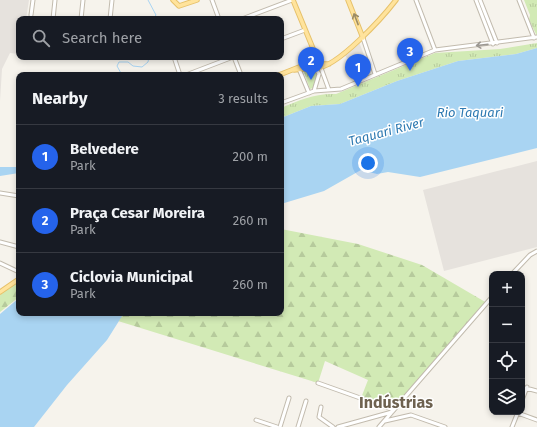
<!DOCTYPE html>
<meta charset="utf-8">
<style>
body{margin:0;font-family:"Fira Sans",sans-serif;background:#20242c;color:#f1f3f6}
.controls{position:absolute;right:12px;bottom:12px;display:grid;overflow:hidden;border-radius:8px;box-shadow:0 2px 6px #0003}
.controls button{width:36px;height:36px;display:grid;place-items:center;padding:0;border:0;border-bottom:1px solid #363941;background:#171b24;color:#f1f3f6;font:20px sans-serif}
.you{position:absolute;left:368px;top:163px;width:14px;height:14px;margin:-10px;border:3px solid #fff;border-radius:50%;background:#1a73e8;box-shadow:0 0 0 6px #1a73e833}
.badge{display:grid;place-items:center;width:26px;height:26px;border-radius:50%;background:#2563eb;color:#fff;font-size:13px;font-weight:700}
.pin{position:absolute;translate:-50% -33px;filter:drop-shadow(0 1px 2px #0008)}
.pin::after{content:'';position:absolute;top:21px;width:14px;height:12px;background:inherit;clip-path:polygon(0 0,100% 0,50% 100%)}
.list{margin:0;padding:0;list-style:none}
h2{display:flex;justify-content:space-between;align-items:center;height:52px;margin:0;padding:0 16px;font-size:17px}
h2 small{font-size:13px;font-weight:400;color:#9ea1a6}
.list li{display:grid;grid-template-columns:26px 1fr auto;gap:12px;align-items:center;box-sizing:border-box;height:64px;padding:0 16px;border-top:1px solid #363941}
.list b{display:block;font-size:15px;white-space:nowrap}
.list p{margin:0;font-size:13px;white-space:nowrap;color:#9ea1a6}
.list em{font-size:13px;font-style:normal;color:#9ea1a6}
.icon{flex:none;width:22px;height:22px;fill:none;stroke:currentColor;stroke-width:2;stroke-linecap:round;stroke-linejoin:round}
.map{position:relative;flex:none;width:537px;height:427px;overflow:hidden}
.search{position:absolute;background:#171b24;box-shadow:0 2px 6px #0003;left:16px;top:16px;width:268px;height:44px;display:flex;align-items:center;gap:10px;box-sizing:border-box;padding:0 14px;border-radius:8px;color:#9ea1a6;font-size:15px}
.panel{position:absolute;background:#171b24;box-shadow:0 2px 6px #0003;left:16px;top:72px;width:268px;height:244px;border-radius:8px}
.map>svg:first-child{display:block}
.industrial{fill:#e6e2dd}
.forest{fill:url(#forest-firs)}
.park{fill:url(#park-tufts)}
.water{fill:#a9d4f2}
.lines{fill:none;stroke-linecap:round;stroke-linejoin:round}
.stream{stroke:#a9d4f2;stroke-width:1}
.minor-casing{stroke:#c2bbae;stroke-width:5}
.major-casing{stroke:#e6c16a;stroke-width:5.5}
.minor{stroke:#fff;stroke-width:3}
.major{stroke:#ffe39c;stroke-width:3.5}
.oneway{stroke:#9c8c66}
.oneway2{stroke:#9c9892}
.labels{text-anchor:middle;stroke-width:3;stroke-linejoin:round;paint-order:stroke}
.water-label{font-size:13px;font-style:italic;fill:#2e7ab2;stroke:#fff}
.district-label{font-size:16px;font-weight:bold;fill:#6e6250;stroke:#fff}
</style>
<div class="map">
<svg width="537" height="427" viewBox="0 0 537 427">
<defs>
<pattern id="forest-firs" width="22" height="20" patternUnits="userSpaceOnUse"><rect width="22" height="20" fill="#d2eab5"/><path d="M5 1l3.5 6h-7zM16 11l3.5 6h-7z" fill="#b6ca9c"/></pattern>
<pattern id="park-tufts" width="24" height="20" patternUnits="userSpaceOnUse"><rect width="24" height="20" fill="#d2eab5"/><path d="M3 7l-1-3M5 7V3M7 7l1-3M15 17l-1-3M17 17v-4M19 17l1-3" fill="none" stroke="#b6ca9c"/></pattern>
</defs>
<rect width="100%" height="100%" fill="#f6f3ec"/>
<path class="industrial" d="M0,0H29L26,19H19V54L10,53L2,69L0,101Z
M359,42L371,73L356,79L352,65L344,54Z
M537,161V247L444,271L423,190Z"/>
<path class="forest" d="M281,229L358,244L422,265L487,303L394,410L361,398L368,380L325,361L318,383L118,321L124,313H281Z
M19,280V297L0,312V295Z"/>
<path class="park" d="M524,0H537V36L529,20L530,15Z
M537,43V48L516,54L458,61L397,81L340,104L311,106L281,118V108C300,100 315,93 336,94L435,53L500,49Z
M303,70H317L319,73L313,88L310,89Z"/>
<path class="water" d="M537,48V148L420,177L388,172L377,174L361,170L324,191L281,204V118L311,106L340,104L397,81L458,61L516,54Z
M0,167H19V173L0,176Z
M19,298V313H124L107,340L67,385L34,427H0V314Z"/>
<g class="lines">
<path class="stream" d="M148,0L156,15L153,19
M122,75L117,66L119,62H128L133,66L142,67L148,62L149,57"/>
<defs>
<path id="minor" d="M212,0L219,19
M416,0L435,50
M476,0L493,44
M480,0L497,43
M519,0L534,38
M31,15L33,0
M53,19L55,0
M81,19L83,0
M110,19L112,0
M242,19L292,0
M363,38L375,74
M281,39L305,30
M174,57L180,75
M234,57L241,75
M321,68L329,90
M299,69L309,93
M186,75L233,57
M314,91L319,74L316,69
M281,103L314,91L341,89L435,50L537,37
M0,193L19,196
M0,242L19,247
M0,263L19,272
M512,274L530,255L537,251
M318,383L394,410
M526,388L537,391
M522,400L527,387
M321,407L319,417L333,427
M515,412L537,420
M256,420L277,427
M385,421L411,415L445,427
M280,427L289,398
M298,427L306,401
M338,427L392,412
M379,427L492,297
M512,427L518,412"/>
<path id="major" d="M173,0L179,6L197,0
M293,0L321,68
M348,0L363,38
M317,67L312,69L311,64L314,62L317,64H329
M316,68C337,68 383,17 396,0
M294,70L311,68
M279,75L312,62
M0,292L19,279"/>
</defs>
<use href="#minor" class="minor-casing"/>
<use href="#major" class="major-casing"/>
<use href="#minor" class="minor"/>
<use href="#major" class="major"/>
</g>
<defs><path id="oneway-shaft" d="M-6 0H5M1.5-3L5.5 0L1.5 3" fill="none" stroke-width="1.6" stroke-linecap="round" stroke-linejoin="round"/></defs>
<use class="oneway" href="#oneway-shaft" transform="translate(356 19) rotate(-111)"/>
<use class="oneway2" href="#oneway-shaft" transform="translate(482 45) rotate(174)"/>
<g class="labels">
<g class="water-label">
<text x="470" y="117">Rio Taquari</text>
<text transform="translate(386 131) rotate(-15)" y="5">Taquari River</text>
</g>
<g class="district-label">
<text x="396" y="408">Indústrias</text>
</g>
</g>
</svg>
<div class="controls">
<button>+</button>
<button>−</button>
<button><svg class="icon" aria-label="locate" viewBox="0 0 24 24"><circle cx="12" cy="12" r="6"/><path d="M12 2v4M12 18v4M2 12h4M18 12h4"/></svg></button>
<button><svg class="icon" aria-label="layers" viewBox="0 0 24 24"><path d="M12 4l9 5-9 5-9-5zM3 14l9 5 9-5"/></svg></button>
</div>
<div class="you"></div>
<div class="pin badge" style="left:358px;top:87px">1</div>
<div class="pin badge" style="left:311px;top:80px">2</div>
<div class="pin badge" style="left:410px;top:71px">3</div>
<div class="search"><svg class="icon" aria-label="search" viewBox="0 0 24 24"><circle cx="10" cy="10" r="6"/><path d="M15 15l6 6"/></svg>Search here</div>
<section class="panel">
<h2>Nearby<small>3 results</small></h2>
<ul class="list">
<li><span class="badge">1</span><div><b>Belvedere</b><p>Park</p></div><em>200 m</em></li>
<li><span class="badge">2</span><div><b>Praça Cesar Moreira</b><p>Park</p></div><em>260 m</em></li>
<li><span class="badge">3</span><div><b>Ciclovia Municipal</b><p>Park</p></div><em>260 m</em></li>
</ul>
</section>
</div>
